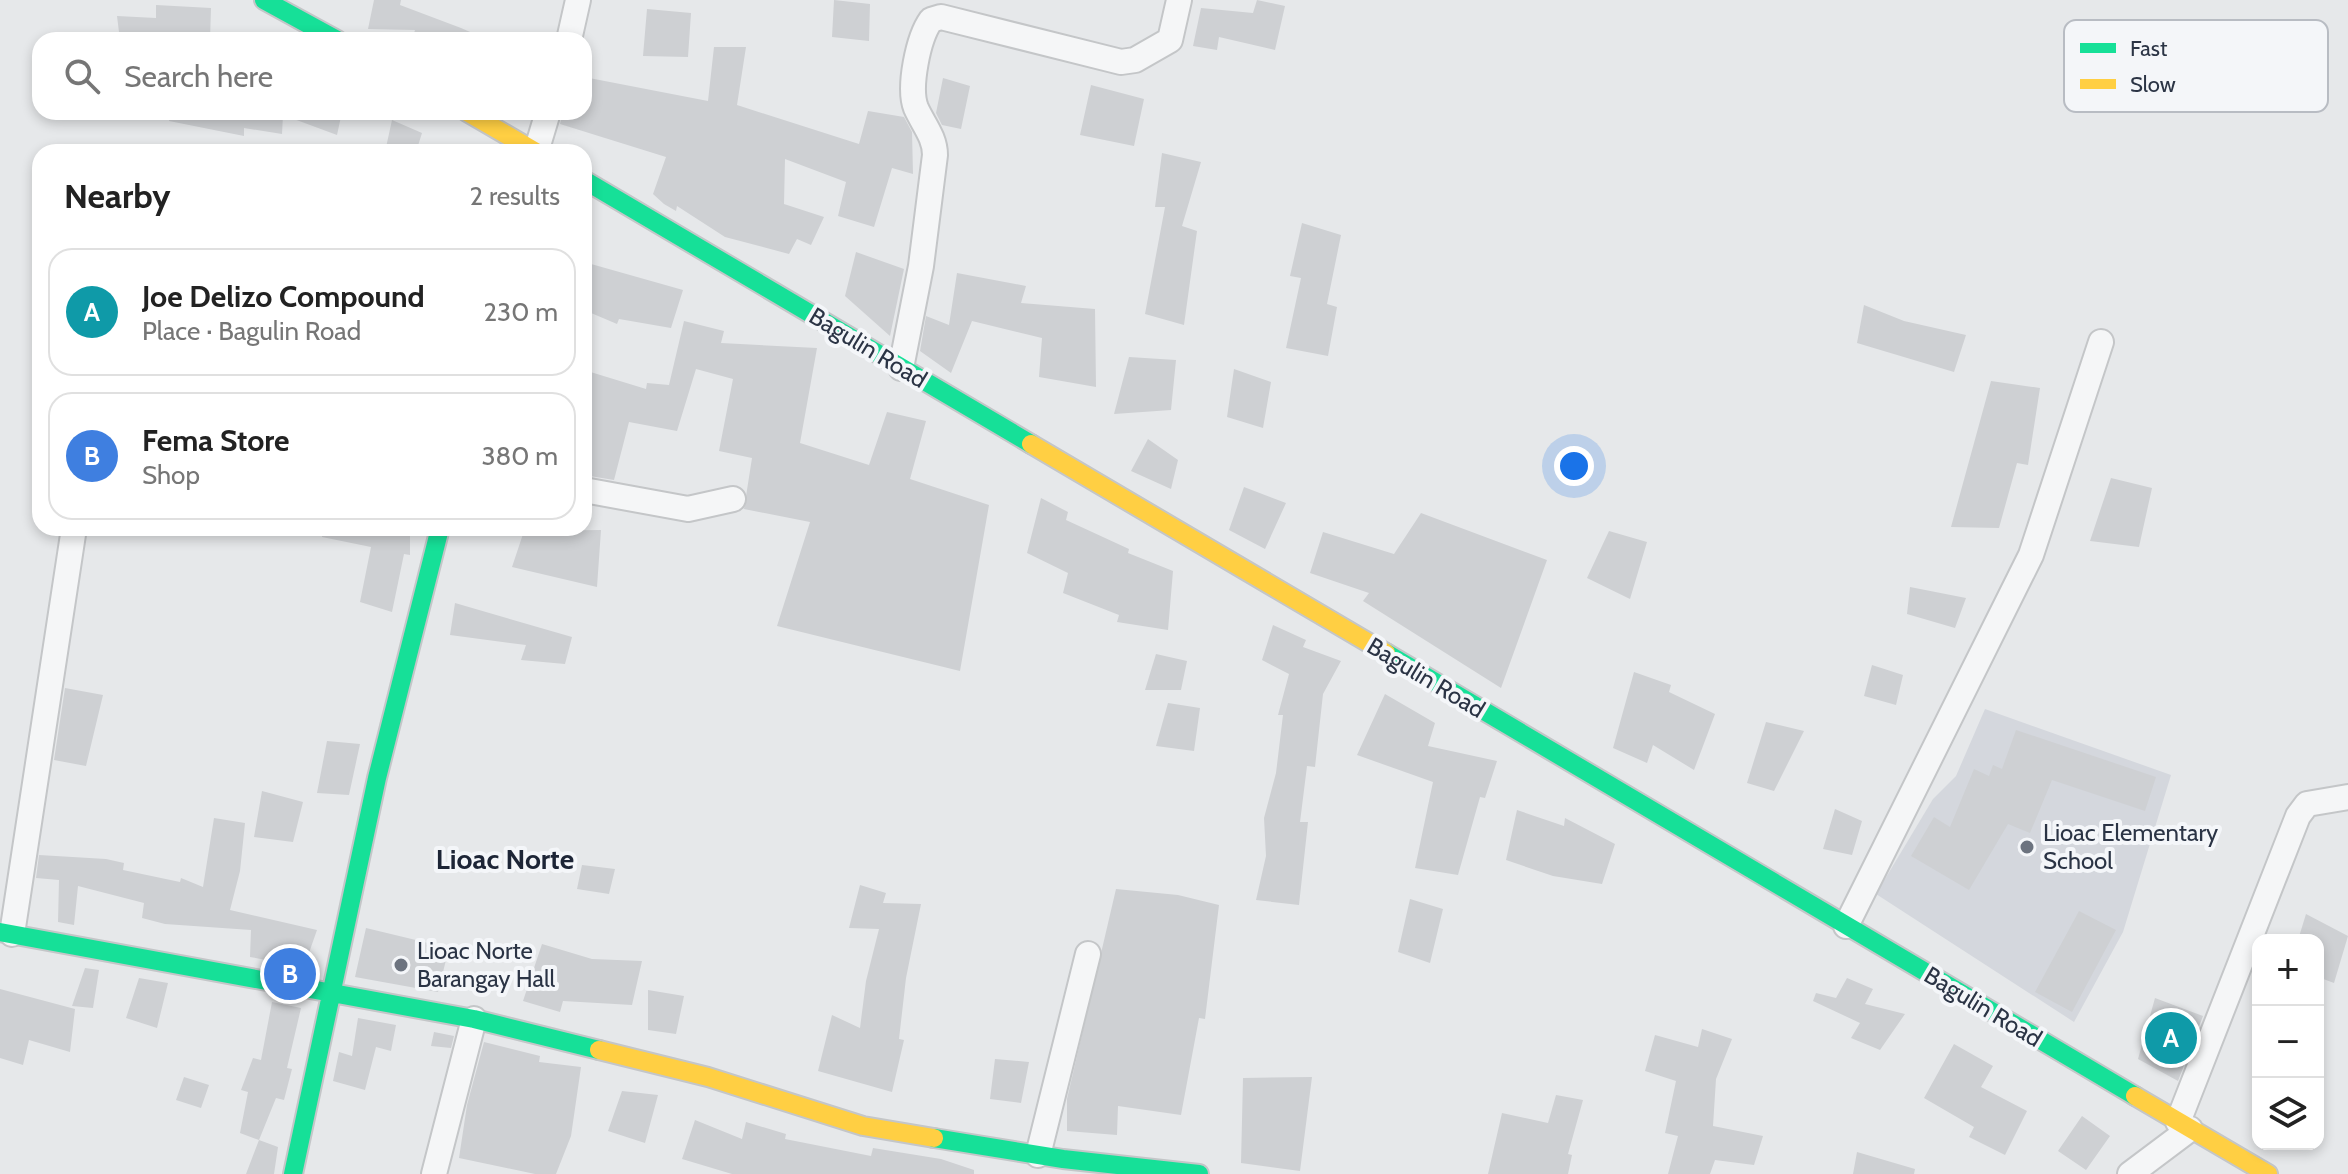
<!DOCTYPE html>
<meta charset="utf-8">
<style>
body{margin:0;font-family:Cabin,sans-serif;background:#f6f6f6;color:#222}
.controls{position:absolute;right:24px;bottom:24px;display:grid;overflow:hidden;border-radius:16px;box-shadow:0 4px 12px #0003}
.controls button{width:72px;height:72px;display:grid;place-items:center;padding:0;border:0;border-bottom:2px solid #e0e0e0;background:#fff;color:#222;font:40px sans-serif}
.you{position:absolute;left:1574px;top:466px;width:28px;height:28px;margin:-20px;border:6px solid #fff;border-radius:50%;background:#1a73e8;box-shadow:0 0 0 12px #1a73e833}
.badge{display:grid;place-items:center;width:52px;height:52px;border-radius:50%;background:#0f766e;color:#fff;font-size:26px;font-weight:700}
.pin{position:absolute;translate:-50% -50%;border:4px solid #fff;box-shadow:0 2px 8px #0006}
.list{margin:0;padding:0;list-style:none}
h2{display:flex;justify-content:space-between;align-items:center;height:104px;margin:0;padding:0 32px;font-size:34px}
h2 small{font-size:26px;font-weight:400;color:#767676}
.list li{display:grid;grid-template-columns:52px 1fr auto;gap:24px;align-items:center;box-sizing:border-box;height:128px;margin:0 16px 16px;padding:0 16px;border:2px solid #e0e0e0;border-radius:24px}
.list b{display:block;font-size:30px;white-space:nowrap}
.list p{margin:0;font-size:26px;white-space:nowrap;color:#767676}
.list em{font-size:26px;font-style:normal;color:#767676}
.icon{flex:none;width:44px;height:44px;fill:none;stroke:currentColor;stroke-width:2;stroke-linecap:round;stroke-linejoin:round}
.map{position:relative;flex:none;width:2348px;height:1174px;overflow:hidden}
.search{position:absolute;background:#fff;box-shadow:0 4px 12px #0003;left:32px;top:32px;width:560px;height:88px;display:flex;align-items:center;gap:20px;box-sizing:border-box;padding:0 28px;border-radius:24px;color:#767676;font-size:30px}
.panel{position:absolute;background:#fff;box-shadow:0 4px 12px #0003;left:32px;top:144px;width:560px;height:392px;border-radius:24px}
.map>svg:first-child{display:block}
.built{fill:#d4d7dd}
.building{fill:#ced0d3}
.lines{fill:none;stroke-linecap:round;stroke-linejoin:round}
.street-casing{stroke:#c4c6c8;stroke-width:28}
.fast-casing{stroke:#c4c6c8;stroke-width:22}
.slow-casing{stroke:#c4c6c8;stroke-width:22}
.street{stroke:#f5f6f7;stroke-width:24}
.fast{stroke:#16e098;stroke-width:18}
.slow{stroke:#ffcf43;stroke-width:18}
.poi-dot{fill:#6c737f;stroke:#f4f6f9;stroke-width:3}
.labels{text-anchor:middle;stroke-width:8;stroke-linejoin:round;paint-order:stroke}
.street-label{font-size:24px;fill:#2b3445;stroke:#f4f6f9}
.poi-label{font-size:24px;fill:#2b3445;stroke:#f4f6f9;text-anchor:start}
.quarter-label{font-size:28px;font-weight:bold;fill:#1d2536;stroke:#f4f6f9}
.key{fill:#f4f6f9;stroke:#b8bcc3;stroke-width:2}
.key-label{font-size:22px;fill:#2b3445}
</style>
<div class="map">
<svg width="2348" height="1174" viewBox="0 0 2348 1174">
<rect width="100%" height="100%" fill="#e6e8ea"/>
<path class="built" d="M1985,709L2171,775L2123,932L2074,1022L1876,894L1933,799L1956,776Z"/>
<path class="building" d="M374,0H401L400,5L461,28L477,35L476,40H412L415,30L368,29Z
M834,0L870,4L869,41L832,37Z
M1257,0L1285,6L1275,50L1219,37L1217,50L1193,46L1201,8L1253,13Z
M156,5L211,8L210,40H120L117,16L156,18Z
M647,9L691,13L688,57L643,56Z
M714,47H746L737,105L859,144L868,111L904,117L912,132L913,174L892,168L874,227L838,216L846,182L785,159L784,204L824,217L811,245L797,239L789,254L725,237L677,206L676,211L664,204L653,194L666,157L560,124L563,112H584V77L708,101Z
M943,78L970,86L961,129L942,125L936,113Z
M1091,85L1144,99L1134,146L1080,135Z
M170,112H342L337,135L283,115L282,134L244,128V136L169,121Z
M392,120L422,133L416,152H385Z
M1162,153L1201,162L1182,226L1197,231L1184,325L1145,314L1165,207H1155Z
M1302,223L1341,235L1327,304L1337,307L1328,356L1286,348L1301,278L1290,276Z
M856,252L904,269L890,336L845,296Z
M584,262L683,290L671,328L619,319L617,324L584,310Z
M957,273L1026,286L1021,303L1095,309L1096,387L1039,377L1042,338L972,321L951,373L920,351L926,316L949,325Z
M1864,305L1904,321L1966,335L1954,372L1857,343Z
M684,321L724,331L721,343L817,348L800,443L869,465L887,412L926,421L910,479L989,505L960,671L777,626L810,522L744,509L752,458L719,451L733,379L696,369L677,431L629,422L614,480L584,475V370L646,389L647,383L669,385Z
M1129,357L1176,360L1171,410L1114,414Z
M1234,369L1271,382L1263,428L1227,417Z
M1991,381L2040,388L2028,465L2017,463L1999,528L1951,527Z
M1148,439L1178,460L1171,489L1131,471Z
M2111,478L2152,488L2139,547L2090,541Z
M1244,487L1286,503L1265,549L1229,530Z
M1041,498L1068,512L1066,520L1129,549L1128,553L1173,571L1168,630L1117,622L1119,615L1063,593L1068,573L1027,553Z
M1421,513L1547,560L1501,688L1363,601L1369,593L1310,573L1323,532L1394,554Z
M323,528H410V555L404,554L392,612L360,602L371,547L322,537Z
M601,530L597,587L512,567L524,531Z
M1609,531L1647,542L1630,599L1587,578Z
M1910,587L1966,598L1955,628L1907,614Z
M455,603L572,637L565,664L521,660L526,645L450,635Z
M1273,625L1306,640L1303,647L1341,661L1323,694L1315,767L1307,766L1300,822H1308L1299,905L1256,900L1266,856L1264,818L1276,773L1283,715H1278L1289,674L1262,660Z
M1156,654L1187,661L1181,690H1145Z
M1872,665L1903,675L1896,705L1864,696Z
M1634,672L1671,685L1669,692L1715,714L1694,770L1653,745L1647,763L1613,748Z
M65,688L103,695L86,766L54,760Z
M1385,694L1435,723L1428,746L1497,761L1485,798L1480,797L1458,875L1415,868L1433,782L1357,755Z
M1168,703L1200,708L1194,751L1156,746Z
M1766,722L1804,731L1774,791L1747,783Z
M2016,730L2156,777L2145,811L2052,780L2030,833L2008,824L1969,890L1911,856L1934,817L1950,827L1974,769L1989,776L1993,765L2002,769Z
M327,741L360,744L349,795L317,793Z
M262,791L303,802L293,842L254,837Z
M1835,809L1862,821L1852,855L1823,849Z
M1517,810L1564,826L1565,818L1615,844L1602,884L1553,876L1506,860Z
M214,818L245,823L240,871L230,910L317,930L304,967L250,957L251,930L165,924L142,918L144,903L78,886L74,925L58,922L59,880L36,878L39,855L106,859L124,863L123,870L180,882L181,878L203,887Z
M582,865L615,869L609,894L577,889Z
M860,885L886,893L883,903L921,904L906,978L899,1039L904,1040L892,1092L818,1071L832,1015L860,1028L866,981L879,929L849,928Z
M1116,889L1178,895L1219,905L1205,1019L1199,1018L1181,1115L1118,1106L1117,1135L1067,1131V1099Z
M1410,899L1443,909L1430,963L1398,952Z
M2079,911L2116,930L2072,1012L2035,992Z
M2306,914L2348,936L2334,983L2318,977V940H2298Z
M366,928L449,948L438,992L355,977Z
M542,944L592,959L642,961L632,1005L563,1001L560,1012L523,1001Z
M85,968L99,970L93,1008L72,1006Z
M139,978L168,983L157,1028L126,1018Z
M1847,978L1873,989L1865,1004L1905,1014L1880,1050L1851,1038L1860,1023L1813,1001L1816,993L1836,998Z
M0,989L75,1009L70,1052L29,1040L23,1065L0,1058Z
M648,990L684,996L676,1034L648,1030Z
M2155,998L2203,1016L2178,1081L2138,1059Z
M272,1002L301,1008L287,1068L292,1069L284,1100L276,1098L259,1140L240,1133L248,1092L241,1090L253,1058L261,1060Z
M358,1018L396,1025L391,1051L376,1047L365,1090L333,1081L339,1052L352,1056Z
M1702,1029L1732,1039L1716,1079L1713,1126L1763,1136L1754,1165L1715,1160L1710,1174H1668L1678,1136L1665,1133L1676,1081L1645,1071L1655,1035L1698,1047Z
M434,1032L454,1036L451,1048L431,1046Z
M484,1042L540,1056L539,1062L581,1067L571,1136L556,1174H535L459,1158L467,1105Z
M1954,1044L1993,1066L1981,1087L2027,1111L2005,1155L1969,1137L1974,1127L1924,1098Z
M995,1059L1029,1062L1021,1103L990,1099Z
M184,1077L209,1085L201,1108L176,1100Z
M1312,1077L1300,1171L1241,1163L1243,1078Z
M622,1091L658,1095L645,1143L608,1131Z
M1556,1095L1583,1100L1568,1154L1572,1155L1568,1174H1488L1502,1113L1548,1123Z
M2082,1116L2110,1136L2086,1170L2058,1151Z
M695,1120L742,1139L746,1122L786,1134L785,1139L871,1156L873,1148L941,1159L974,1170V1174H732L682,1159Z
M259,1140L278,1147L274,1174H246Z
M1857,1152L1915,1169L1914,1174H1853Z"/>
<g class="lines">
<defs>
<path id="street" d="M569,40L578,0
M536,152L548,112
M901,368L921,266L935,155C935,137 923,124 916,108C908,88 918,38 931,20L941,17L1121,62L1135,60L1170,40L1179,0
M584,490L688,509L733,499
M1846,926L2031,555L2101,342
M12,934L74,528
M2178,1122L2298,816L2307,804L2348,797
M1038,1155L1088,954
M434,1174L474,1019
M2130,1174L2190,1129"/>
<path id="fast" d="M264,0L337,40
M584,180L1031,444
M1386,653L2135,1096
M0,932L474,1019L599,1050
M934,1138L1063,1159L1199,1174
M293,1174L377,778L440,528"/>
<path id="slow" d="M467,112L536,152
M1031,444L1386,653
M599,1050L708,1077L863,1126L934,1138
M2135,1096L2268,1174"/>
</defs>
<use href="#street" class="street-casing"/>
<use href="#fast" class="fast-casing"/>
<use href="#slow" class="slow-casing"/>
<use href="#street" class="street"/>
<use href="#fast" class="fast"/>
<use href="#slow" class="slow"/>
</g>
<g class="poi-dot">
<circle cx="2027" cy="847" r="8"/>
<circle cx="401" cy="965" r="8"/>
</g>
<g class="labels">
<g class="street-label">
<text transform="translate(868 348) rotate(31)" y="8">Bagulin Road</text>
<text transform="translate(1426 678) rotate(31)" y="8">Bagulin Road</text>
<text transform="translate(1983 1007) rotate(31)" y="8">Bagulin Road</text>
</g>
<g class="poi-label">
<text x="2043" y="841">Lioac Elementary<tspan x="2043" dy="28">School</tspan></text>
<text x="417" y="959">Lioac Norte<tspan x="417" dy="28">Barangay Hall</tspan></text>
</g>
<g class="quarter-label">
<text x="505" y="869">Lioac Norte</text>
</g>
</g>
<rect x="2064" y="20" width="264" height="92" rx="12" class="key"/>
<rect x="2080" y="43" width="36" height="10" fill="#16e098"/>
<rect x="2080" y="79" width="36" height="10" fill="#ffcf43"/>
<g class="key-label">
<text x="2130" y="56">Fast</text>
<text x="2130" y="92">Slow</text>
</g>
</svg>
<div class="controls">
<button>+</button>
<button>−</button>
<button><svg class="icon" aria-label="layers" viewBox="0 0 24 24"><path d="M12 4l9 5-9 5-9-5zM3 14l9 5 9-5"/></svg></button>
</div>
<div class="you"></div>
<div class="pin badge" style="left:2171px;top:1038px;background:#0f9aa8">A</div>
<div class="pin badge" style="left:290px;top:974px;background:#3f7fe0">B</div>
<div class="search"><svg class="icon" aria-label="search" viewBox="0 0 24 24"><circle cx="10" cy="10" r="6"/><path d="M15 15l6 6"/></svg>Search here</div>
<section class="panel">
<h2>Nearby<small>2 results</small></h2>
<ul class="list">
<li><span class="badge" style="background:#0f9aa8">A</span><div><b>Joe Delizo Compound</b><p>Place · Bagulin Road</p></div><em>230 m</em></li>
<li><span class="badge" style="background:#3f7fe0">B</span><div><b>Fema Store</b><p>Shop</p></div><em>380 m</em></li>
</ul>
</section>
</div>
